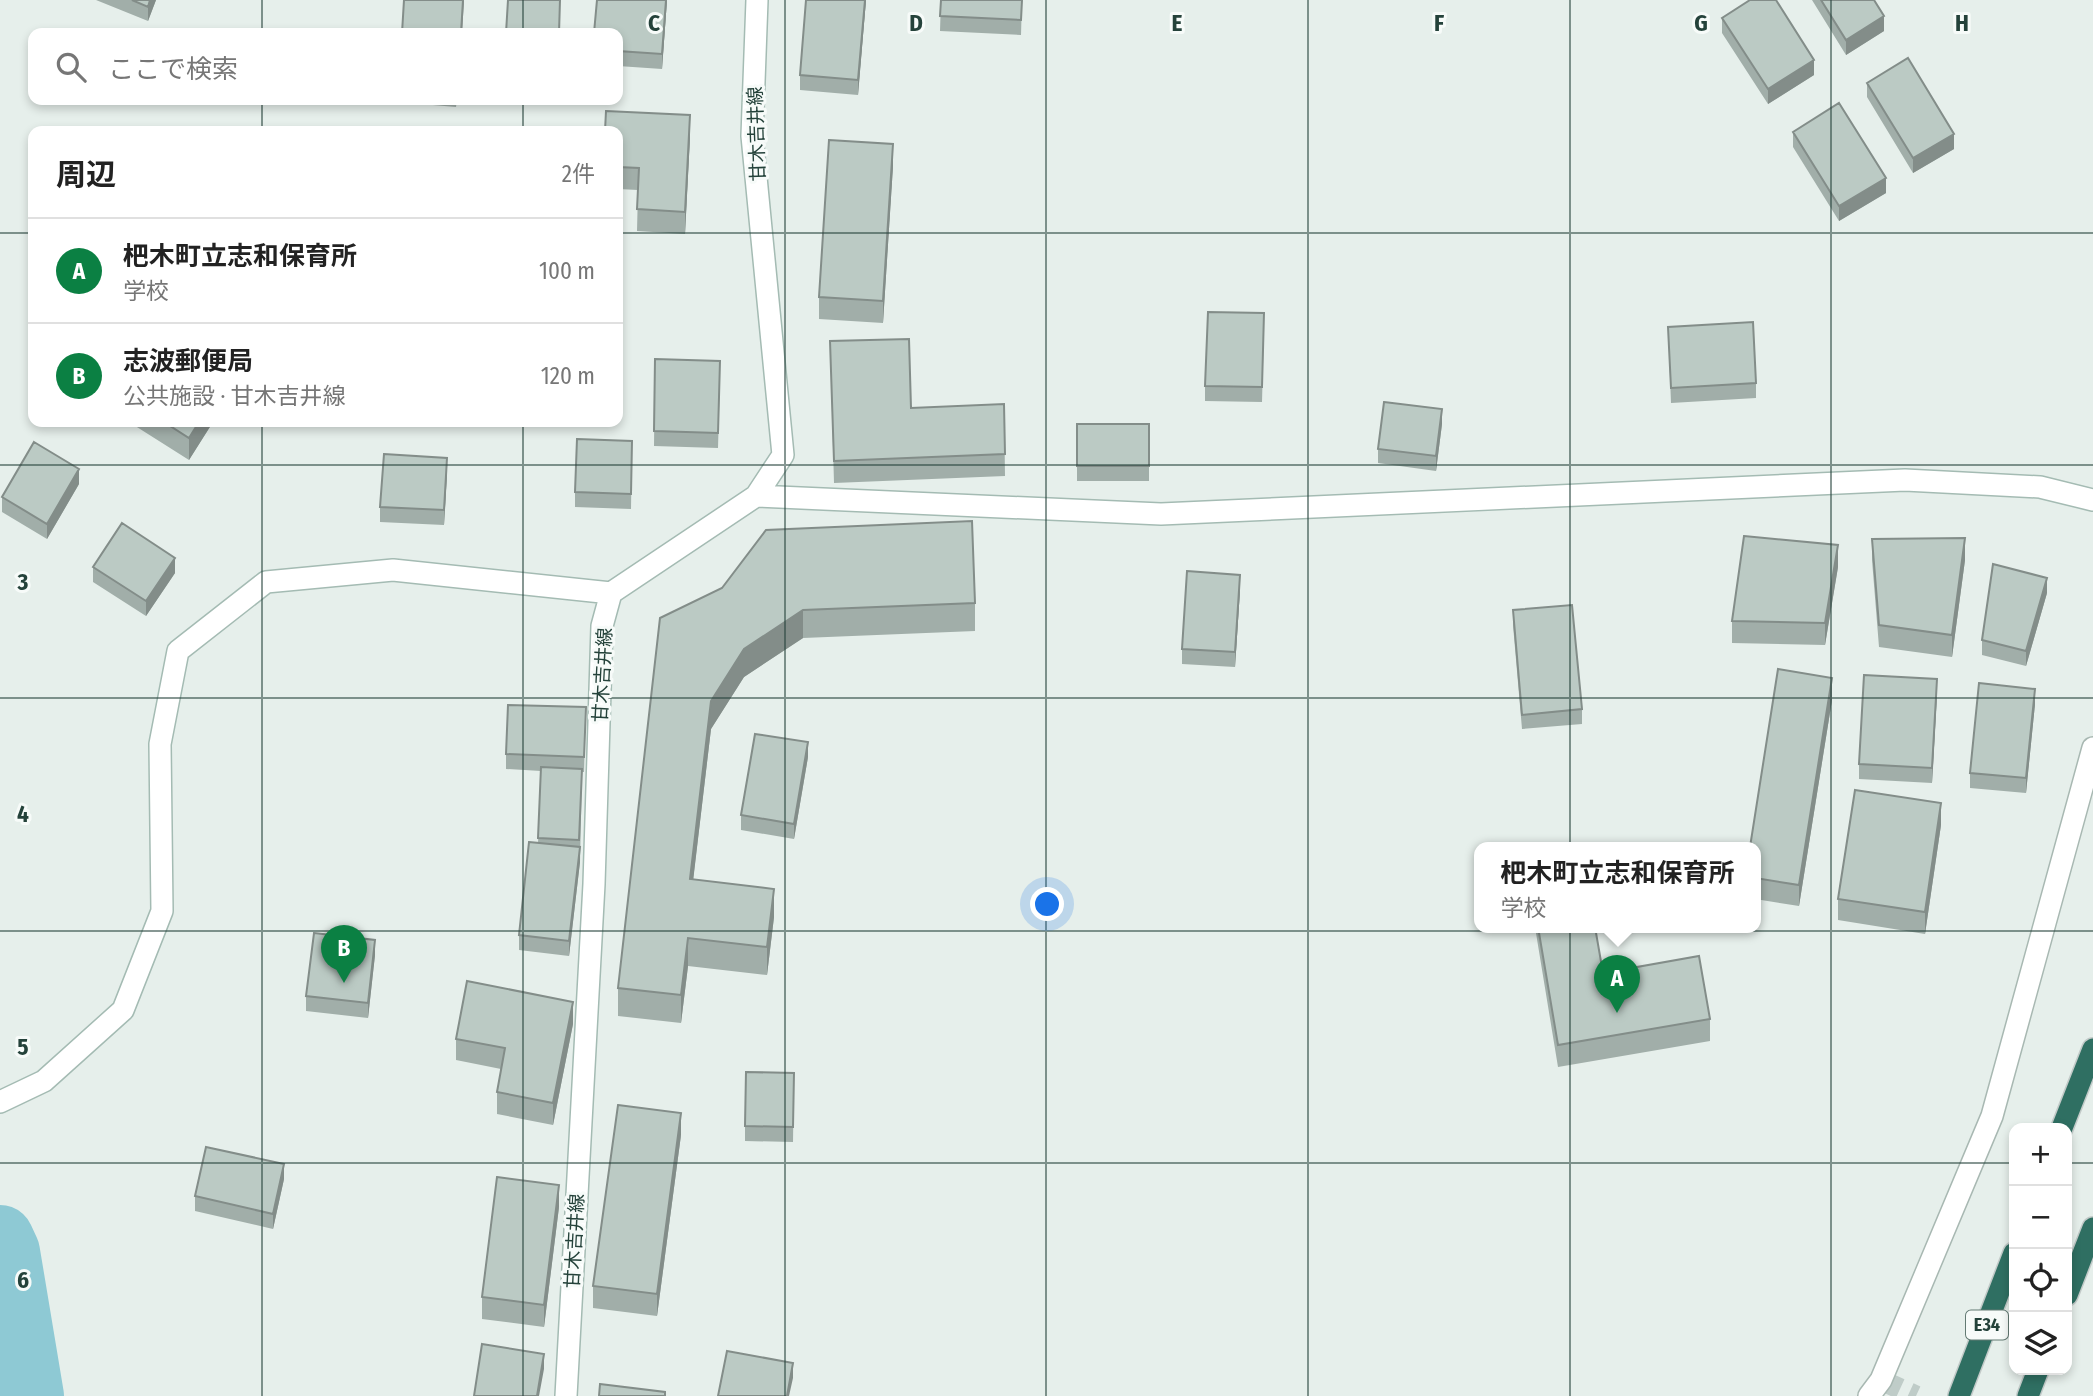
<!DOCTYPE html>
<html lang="ja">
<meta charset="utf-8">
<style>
body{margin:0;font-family:"Fira Sans Condensed","Noto Sans JP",sans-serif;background:#f2f2f2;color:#222}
.controls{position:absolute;right:21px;bottom:21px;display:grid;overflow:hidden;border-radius:14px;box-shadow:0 4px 10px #0003}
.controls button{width:63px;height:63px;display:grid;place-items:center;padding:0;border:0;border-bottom:2px solid #e0e0e0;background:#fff;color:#222;font:35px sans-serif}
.you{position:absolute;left:1048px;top:905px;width:24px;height:24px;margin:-18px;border:5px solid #fff;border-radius:50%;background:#1a73e8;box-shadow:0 0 0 10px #1a73e833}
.badge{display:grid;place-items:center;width:46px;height:46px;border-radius:50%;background:#0b8043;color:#fff;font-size:23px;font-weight:700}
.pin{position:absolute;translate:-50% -58px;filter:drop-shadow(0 2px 4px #0008)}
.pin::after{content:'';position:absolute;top:37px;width:24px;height:21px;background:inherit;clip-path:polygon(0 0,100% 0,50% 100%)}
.popup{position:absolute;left:1474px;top:842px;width:287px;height:91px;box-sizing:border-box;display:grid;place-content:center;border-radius:14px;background:#fff;filter:drop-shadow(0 2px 5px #0005);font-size:23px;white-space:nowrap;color:#767676}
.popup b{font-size:26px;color:#222}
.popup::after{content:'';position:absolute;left:50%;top:100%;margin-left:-14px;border:14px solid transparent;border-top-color:#fff}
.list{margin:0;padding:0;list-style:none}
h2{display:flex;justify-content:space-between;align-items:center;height:91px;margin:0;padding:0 28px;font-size:30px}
h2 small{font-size:23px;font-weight:400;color:#767676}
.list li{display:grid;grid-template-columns:46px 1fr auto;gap:21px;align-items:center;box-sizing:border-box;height:105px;padding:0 28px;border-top:2px solid #e0e0e0}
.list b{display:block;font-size:26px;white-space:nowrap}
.list p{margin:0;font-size:23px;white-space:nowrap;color:#767676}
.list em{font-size:23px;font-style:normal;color:#767676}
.icon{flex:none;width:38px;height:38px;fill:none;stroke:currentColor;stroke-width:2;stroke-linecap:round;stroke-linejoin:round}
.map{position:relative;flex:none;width:2093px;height:1396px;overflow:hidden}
.search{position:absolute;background:#fff;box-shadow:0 4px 10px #0003;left:28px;top:28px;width:595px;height:77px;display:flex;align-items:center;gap:18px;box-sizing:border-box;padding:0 24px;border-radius:14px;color:#767676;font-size:26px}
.panel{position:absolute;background:#fff;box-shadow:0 4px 10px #0003;left:28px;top:126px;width:595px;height:301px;border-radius:14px}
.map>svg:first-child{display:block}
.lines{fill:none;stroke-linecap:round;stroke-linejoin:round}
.river{stroke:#8ec9d4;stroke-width:68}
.street-tunnel{stroke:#bfccc8;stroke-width:21;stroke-dasharray:21 10;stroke-linecap:butt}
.street-casing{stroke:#a8b8b2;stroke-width:24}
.secondary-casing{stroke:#a4bbb3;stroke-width:24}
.highway-casing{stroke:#c2cac8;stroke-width:24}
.street{stroke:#fff;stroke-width:21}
.secondary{stroke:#fff;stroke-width:21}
.highway{stroke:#2f6f62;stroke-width:21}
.wall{fill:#a1aea9}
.shaded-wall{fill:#838d89}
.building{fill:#bbcac4;stroke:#838d89;stroke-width:2}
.grid{fill:none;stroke:#24423a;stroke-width:2;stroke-opacity:0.55}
.labels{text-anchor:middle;stroke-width:6;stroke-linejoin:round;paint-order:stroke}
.shield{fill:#f7fbf9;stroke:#637a73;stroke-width:2}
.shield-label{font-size:18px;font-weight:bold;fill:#24423a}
.street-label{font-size:19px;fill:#24423a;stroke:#f7fbf9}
.grid-label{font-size:23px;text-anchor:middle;font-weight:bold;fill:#24423a;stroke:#f7fbf9;stroke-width:6;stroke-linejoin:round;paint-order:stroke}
</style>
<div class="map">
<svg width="2093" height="1396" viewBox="0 0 2093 1396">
<rect width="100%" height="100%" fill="#e6efeb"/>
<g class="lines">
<path class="river" d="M0,1239L6,1252L30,1396"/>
<path class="street-tunnel" d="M1881,1380L1916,1396"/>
<defs>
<path id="street" d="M1869,1396L1881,1380L1992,1116L2093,748"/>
<path id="secondary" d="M756,496L1161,514L1905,480L2040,487L2093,500
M0,1102L44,1081L123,1010L162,911L160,744L178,651L266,582L393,570L611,593
M566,1396L594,884L602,626L611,593L756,496L783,455L752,136L757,0"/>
<path id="highway" d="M2062,1128L2093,1049
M2067,1295L2093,1228
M1959,1396L2014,1253
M2028,1396L2038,1370"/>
</defs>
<use href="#street" class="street-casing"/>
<use href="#secondary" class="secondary-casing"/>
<use href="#highway" class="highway-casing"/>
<use href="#street" class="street"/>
<use href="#secondary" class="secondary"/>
<use href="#highway" class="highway"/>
</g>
<path class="wall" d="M96,0H156L148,21Z
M597,0H667L662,69L618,66V33Z
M866,0L858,95L800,90V75Z
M941,0H1022L1021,35L940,31Z
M1812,0H1874L1884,31L1846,55Z
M1722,18L1814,75L1768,104L1722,33Z
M1867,83L1954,149L1913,173L1867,97Z
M398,100H457L456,107L398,102Z
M618,131L690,137L685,234L637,231L638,190L618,189Z
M1793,132L1886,193L1839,221L1793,147Z
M893,166L883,323L819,319V297Z
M1668,327L1756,383V398L1671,403Z
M1264,328L1262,402L1205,401V386Z
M830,341L911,408L1004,404L1005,476L834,483Z
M655,359L720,376L718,448L654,446Z
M129,422H213L189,460Z
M1077,424H1149V481H1077Z
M1442,424L1436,471L1378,463V449Z
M632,441L631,509L575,507V492Z
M447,473L444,525L380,522V507Z
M79,484L47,539L2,512V497Z
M1872,539L1965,560L1952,657L1879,647L1872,560Z
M93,567L175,573L146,616L93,582Z
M1838,567L1825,645L1732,643V621Z
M722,588L975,603V631L803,638L744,677L711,729L693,880L774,917L767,975L688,966L681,1023L618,1016V988Z
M1240,590L1235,667L1182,664V649Z
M2047,593L2026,666L1982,655V640Z
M1513,610L1582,709V724L1522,729L1513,625Z
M1937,694L1932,783L1859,779V764Z
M1832,700L1799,906L1755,899V847Z
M2035,704L2026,793L1970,788V773Z
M586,707L584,772H582L580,862L569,956L519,950V935L538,843L541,771L506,769V754Z
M808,757L794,839L741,830V815Z
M1941,825L1925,934L1838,920V899Z
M1535,927H1595L1603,973L1710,1019V1041L1558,1067Z
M375,955L368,1018L306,1011V996Z
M573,1024L553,1125L497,1114V1092L501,1069L456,1060V1039Z
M794,1073L793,1142L745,1141V1126Z
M681,1135L657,1316L593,1308V1286Z
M284,1179L273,1229L195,1211V1196Z
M559,1207L544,1327L482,1319V1297Z"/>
<path class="shaded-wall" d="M150,0H156L148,21V7Z
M463,0H464L462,33H461Z
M666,0H667L662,69V54Z
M865,0H866L858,95V80Z
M1884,16V31L1846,55V40Z
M1814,60V75L1768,104V89Z
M690,115V137L685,234V212Z
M1954,134V149L1913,173V158Z
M893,144V166L883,323V301Z
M1886,178V193L1839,221V206Z
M1442,409V424L1436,471V456Z
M199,422H213L189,460V438Z
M447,458V473L444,525V510Z
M79,469V484L47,539V524Z
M1965,538V560L1952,657V635Z
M1838,545V567L1825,645V623Z
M175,558V573L146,616V601Z
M1240,575V590L1235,667V652Z
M2047,578V593L2026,666V651Z
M803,610V638L744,677L711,729L690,907V879L711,701L744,649Z
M1832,678V700L1799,906V885Z
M1937,679V694L1932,783V768Z
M2035,689V704L2026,793V778Z
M808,742V757L794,839V824Z
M582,769L579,854L580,847V862L569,956V941L579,855Z
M1941,803V825L1925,934V912Z
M774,889V917L767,975V947Z
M688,938V966L681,1023V995Z
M375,940V955L368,1018V1003Z
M573,1002V1024L553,1125V1103Z
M681,1113V1135L657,1316V1294Z
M284,1164V1179L273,1229V1214Z
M559,1185V1207L544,1327V1305Z
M544,1354V1369L539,1396H537Z
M793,1363V1378L789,1396H787Z"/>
<path class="building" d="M132,0H150L148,7Z
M404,0H463L461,33H402Z
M508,0H560L559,33H506Z
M597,0H666L662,54L618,51V33H594Z
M806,0H865L858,80L800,75Z
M941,0H1022L1021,20L940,16Z
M1750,0H1776L1814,60L1768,89L1722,18Z
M1821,0H1874L1884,16L1846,40Z
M1908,58L1954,134L1913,158L1867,83Z
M1839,103L1886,178L1839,206L1793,132Z
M606,111L690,115L685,212L637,209L639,168L618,167V131H605Z
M829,140L893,144L883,301L819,297Z
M1208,312L1264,313L1262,387L1205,386Z
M1753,322L1756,383L1671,388L1668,327Z
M909,339L911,408L1004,404L1005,454L834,461L830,341Z
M655,359L720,361L718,433L654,431Z
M1384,402L1442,409L1436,456L1378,449Z
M164,422H199L189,438Z
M1077,424H1149V466H1077Z
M577,439L632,441L631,494L575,492Z
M34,442L79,469L47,524L2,497Z
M384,454L447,458L444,510L380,507Z
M972,521L975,603L803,610L744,649L711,701L690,879L774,889L767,947L688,938L681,995L618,988L660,618L722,588L766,530Z
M122,523L175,558L146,601L93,567Z
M1744,536L1838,545L1825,623L1732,621Z
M1965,538L1952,635L1879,625L1872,539Z
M1993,564L2047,578L2026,651L1982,640Z
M1187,571L1240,575L1235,652L1182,649Z
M1572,605L1582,709L1522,715L1513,610Z
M1778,669L1832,678L1799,885L1755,878V847H1750Z
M1864,675L1937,679L1932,768L1859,764Z
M1979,683L2035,689L2026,778L1970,773Z
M508,705L586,707L584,757L506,754Z
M755,734L808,742L794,824L741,815Z
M541,767L582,769L579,840L538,838Z
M1855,790L1941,803L1925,912L1838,899Z
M529,842L580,847L569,941L519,935Z
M1538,927H1595L1603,973L1699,956L1710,1019L1558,1045Z
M314,933L375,940L368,1003L306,996Z
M467,981L573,1002L553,1103L497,1092L505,1048L456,1039Z
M746,1072L794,1073L793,1127L745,1126Z
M618,1105L681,1113L657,1294L593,1286Z
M206,1147L284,1164L273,1214L195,1196Z
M497,1177L559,1185L544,1305L482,1297Z
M482,1344L544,1354L537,1396H474Z
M727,1351L793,1363L787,1396H718Z
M600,1384L665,1392V1396H599Z"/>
<path class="grid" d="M262,0V33M523,0V33M785,0V1396M1046,0V1396M1308,0V1396M1570,0V1396M1831,0V1396M262,100V131M523,100V131M0,233H33M618,233H2093M262,422V1396M523,422V1396M0,465H2093M0,698H2093M0,931H2093M0,1163H2014M2067,1163H2093"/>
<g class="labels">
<rect class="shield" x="1966" y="1310.5" width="42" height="29" rx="5"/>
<g class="shield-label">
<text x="1987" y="1331">E34</text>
</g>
<g class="street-label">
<text transform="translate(756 134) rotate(-92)" y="7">甘木吉井線</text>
<text transform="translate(602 675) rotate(-87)" y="7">甘木吉井線</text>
<text transform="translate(574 1241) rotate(-87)" y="7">甘木吉井線</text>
</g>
</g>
<g class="grid-label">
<text x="654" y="31">C</text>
<text x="916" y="31">D</text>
<text x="1177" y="31">E</text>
<text x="1439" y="31">F</text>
<text x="1701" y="31">G</text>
<text x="1962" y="31">H</text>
<text x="23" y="590">3</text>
<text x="23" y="822">4</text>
<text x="23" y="1055">5</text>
<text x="23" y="1288">6</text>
</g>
</svg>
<div class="controls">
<button>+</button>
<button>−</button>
<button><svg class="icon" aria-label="locate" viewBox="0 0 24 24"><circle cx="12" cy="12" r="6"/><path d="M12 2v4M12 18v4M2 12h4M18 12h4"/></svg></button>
<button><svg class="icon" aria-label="layers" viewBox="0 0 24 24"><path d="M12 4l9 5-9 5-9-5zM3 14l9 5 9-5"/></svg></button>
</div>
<div class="you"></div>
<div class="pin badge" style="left:1617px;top:1013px">A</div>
<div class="popup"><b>杷木町立志和保育所</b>学校</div>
<div class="pin badge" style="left:344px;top:983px">B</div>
<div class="search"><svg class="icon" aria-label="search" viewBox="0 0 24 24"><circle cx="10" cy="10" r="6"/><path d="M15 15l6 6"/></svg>ここで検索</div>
<section class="panel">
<h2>周辺<small>2件</small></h2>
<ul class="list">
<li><span class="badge">A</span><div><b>杷木町立志和保育所</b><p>学校</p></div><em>100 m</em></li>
<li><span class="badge">B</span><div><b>志波郵便局</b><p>公共施設 · 甘木吉井線</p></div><em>120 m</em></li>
</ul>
</section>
</div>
